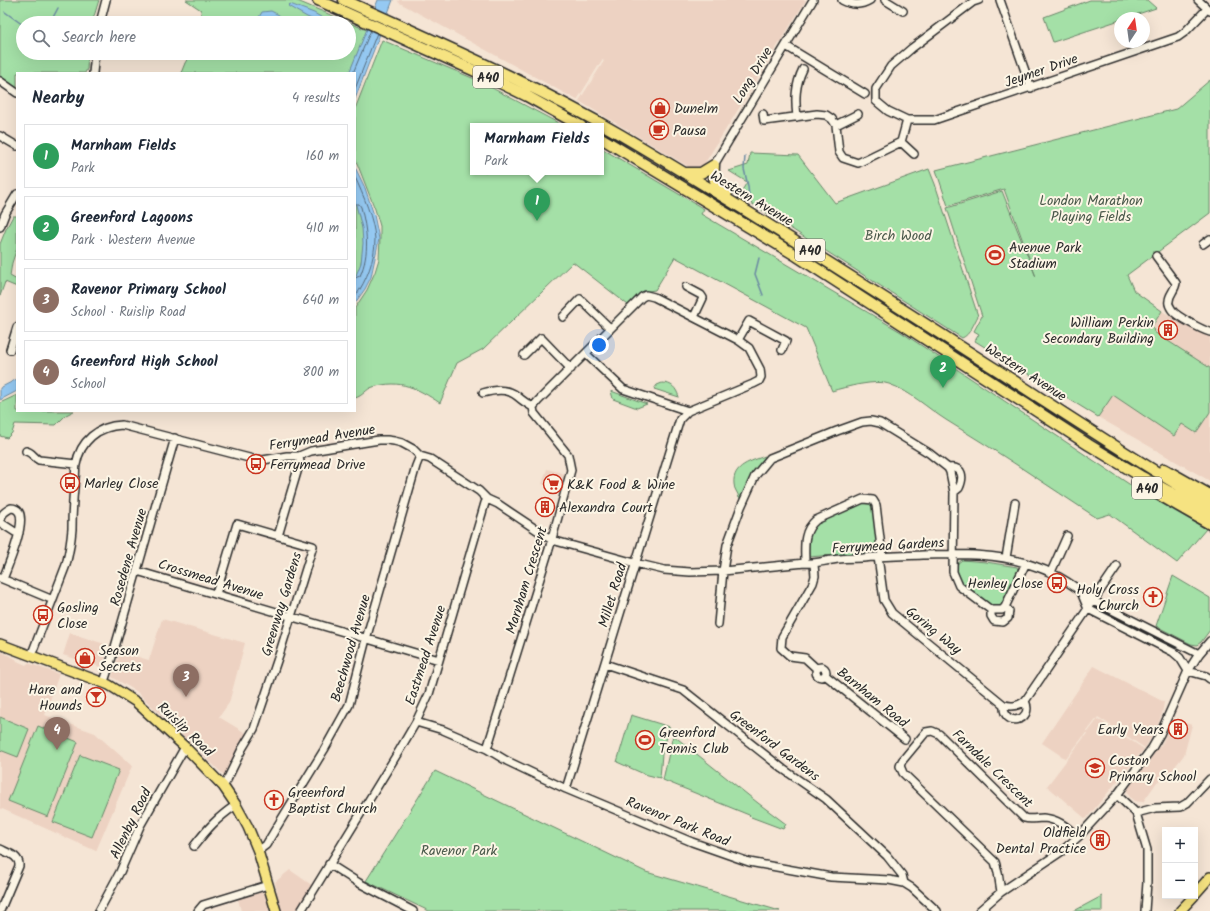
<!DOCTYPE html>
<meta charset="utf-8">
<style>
body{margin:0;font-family:Kalam,sans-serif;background:#f6f6f7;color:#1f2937}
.controls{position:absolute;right:12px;bottom:12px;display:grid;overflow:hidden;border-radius:0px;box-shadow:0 4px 16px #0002}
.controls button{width:36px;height:36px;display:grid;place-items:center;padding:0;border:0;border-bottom:1px solid #e0e1e3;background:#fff;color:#1f2937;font:20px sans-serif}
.compass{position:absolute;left:1114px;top:12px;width:36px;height:36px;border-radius:50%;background:#fff;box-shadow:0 4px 16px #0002;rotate:13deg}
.you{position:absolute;left:599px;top:345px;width:14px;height:14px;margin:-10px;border:3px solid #fff;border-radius:50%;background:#1a73e8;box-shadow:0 0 0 6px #1a73e833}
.badge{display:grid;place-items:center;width:26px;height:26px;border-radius:50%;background:#1a73e8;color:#fff;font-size:13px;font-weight:700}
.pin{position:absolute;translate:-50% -33px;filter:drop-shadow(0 1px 2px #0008)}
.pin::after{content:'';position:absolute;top:21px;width:14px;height:12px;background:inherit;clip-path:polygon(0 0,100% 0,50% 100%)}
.popup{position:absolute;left:470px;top:123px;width:134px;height:52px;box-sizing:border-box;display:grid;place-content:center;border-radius:0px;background:#fff;filter:drop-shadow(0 1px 3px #0005);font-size:13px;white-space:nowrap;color:#747a83}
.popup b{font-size:15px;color:#1f2937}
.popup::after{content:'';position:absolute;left:50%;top:100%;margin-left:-8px;border:8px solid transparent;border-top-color:#fff}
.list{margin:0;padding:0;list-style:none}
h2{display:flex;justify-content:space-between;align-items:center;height:52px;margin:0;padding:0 16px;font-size:17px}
h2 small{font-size:13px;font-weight:400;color:#747a83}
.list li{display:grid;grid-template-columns:26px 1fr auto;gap:12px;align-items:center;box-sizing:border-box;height:64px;margin:0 8px 8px;padding:0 8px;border:1px solid #e0e1e3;border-radius:0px}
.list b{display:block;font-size:15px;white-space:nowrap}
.list p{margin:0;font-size:13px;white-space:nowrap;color:#747a83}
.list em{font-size:13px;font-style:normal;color:#747a83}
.icon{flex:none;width:22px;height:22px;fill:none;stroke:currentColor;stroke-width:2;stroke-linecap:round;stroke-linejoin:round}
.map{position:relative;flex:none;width:1210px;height:911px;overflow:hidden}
.search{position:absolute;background:#fff;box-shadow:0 4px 16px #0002;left:16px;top:16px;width:340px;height:44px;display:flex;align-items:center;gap:10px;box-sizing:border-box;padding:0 14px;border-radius:22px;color:#747a83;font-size:15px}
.panel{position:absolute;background:#fff;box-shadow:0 4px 16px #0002;left:16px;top:72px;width:340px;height:340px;border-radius:0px}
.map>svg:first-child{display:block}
.built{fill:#edd2c2}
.green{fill:#a4e0a7;stroke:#688669}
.water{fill:#95c9f2;stroke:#6b8aa2}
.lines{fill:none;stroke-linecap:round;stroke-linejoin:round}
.shore{stroke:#556a7b;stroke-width:1}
.stream{stroke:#6b8aa2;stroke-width:1.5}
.minor-casing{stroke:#2b2b2b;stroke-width:10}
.major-casing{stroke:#2b2b2b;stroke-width:12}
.highway-casing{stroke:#2b2b2b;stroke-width:13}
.minor{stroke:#fcf5e5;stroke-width:7}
.major{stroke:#f6e381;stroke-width:9}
.highway{stroke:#f6e381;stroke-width:10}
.labels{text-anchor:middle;stroke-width:4;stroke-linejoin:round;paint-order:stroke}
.shield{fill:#fcf5e5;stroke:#6a6863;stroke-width:1}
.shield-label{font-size:13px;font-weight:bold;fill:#2b2b2b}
.street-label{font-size:14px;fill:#2b2b2b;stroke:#fcf5e5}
.poi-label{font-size:14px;fill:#2b2b2b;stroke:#fcf5e5;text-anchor:start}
.park-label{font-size:14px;fill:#49584a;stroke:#fcf5e5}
</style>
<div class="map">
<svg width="1210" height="911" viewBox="0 0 1210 911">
<rect width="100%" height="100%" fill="#f5e5d5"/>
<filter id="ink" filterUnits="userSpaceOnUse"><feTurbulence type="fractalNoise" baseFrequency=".025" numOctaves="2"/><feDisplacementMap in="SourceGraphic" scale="8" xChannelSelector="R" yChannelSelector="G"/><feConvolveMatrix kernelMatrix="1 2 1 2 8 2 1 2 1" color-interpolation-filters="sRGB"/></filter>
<g filter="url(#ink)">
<path class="built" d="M399,0H806L703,166L699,169H696L689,167L579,101L604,61L602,60L577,100L398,2Z
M1127,275L1134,291L1162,311L1196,331L1210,336V481L1098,417L1004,359Z
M547,469L565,474L561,489L542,484Z
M162,619L245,643L229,703L219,717L249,735L227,778L136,691L112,677L120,652L149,660Z
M70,633L111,646L101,667L63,655Z
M0,651L16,659L17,661L26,665L28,663L59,674L45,715L95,733L132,766L96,851L0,808Z
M1094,666L1164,702L1162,714L1156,729L1145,748L1098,717L1066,759L1042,743Z
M1098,719L1144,749L1086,819L1047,786Z
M1172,719L1192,725L1184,755L1167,777L1157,782L1143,802L1134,801L1129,796L1127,790L1163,742Z
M290,870L313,886L297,911H241L238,899L239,898L258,893L277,891L275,882Z"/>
<path class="green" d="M0,0H99L92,23H23V53H88L87,69L85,73H17V88L0,76Z
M186,0H295L369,31L351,73H181L185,63L191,53H349V23H202L201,10Z
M1090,0H1147L1156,8L1126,18H1120V20L1053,42L1044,17Z
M382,40L477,80L564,126H473V172H601V148L704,209L701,214L901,332L1135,488L1206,529L1177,563L1110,514L1097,518C1047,485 997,451 946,420C927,408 910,391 889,384C877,379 845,387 832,391L806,328L675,257L655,290L641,292L628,305L573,262L483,349L457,363L440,403C417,388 401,379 373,387C366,389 363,396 355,398V308L367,290L375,272L379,259L380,238V226L375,209L355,158V109Z
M1210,80V213L1127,275L1134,291L1162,311L1152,326L1154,332L1210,368V412L1196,433L1182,424L1174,436L1113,395L1098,417L975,341L979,334L974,331L982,316L947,208L1002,191L1036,277L1004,189L948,206L936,170L1176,109Z
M750,153L798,155L835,203L929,169L935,184L978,316C974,323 970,335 962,338L751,203L740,194L747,182L729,171L748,165Z
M355,199L365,239L359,275L355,280Z
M13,216H17V248L12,263L10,276L17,280V287L5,282L0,296V244L6,229Z
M662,383C672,383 676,388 679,397L654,389L657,385Z
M611,391L647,404L637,408L613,399Z
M17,395V411H74L66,415L56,425L15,424L12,433L7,438L0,436V403Z
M765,456L767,458C753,469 747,483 741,498H739C738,492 734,490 734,484C732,465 752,461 765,456Z
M863,502L871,503L875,508L879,549L877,551L809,557L808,555C808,548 807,539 810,533C817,519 849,508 863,502Z
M962,560L986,562L1017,567L1019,572L1003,604L999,607L991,606L960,580L956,570L958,563Z
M1173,576L1210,598V630L1201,642L1197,645L1191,644L1156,626Z
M631,715L670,727L662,754L660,778L644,774L617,762Z
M0,717L29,729L18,757L0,750Z
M38,726L78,742L48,817L8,801Z
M673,735L758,803L786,824L783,829L751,817L749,815L663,780Z
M80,755L119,770L92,837L53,822Z
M435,771L646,872L780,911H429L366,881Z
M1102,896V911H1074Z"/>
<path class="water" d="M378,0H393L355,99V73H349L365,34Z
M290,4L314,13L331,23H320L307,17L288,6Z
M271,11L279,15L285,23H260L258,19L262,12Z
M355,167L365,188L374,215L379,239L371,277L365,289L355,303V278L361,263L363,243L362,228L355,201Z
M17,379V391L0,400V388Z"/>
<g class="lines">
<path class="shore" d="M353,73L371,30
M355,89L377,33
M355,177C363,195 374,219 375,239C375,259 367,280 355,297
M355,204H359L361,207C367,231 370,253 360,276L355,278"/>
<path class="stream" d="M5,12L23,25
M50,23L58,8
M745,156L744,169L748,186L749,197
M759,258L755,274L763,295"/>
<defs>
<path id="minor" d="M842,0C852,5 860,6 870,0
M885,0L903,11
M979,0L973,2L912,48L891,66L876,89V101L888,111L907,120H934L1178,37L1185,32L1207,9
M1000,0L1031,88
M1198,0L1210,11
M100,23L106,0
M786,46L865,94
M93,73L95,53
M0,81L17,93
M763,114L764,121L817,114L826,115L832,119L836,125L839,152L843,158L858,163L901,142L907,120
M797,117C795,100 795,85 803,69
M836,125L858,114
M0,136L17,146
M901,142L914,154
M714,165L813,0
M0,227L5,214L17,194
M1203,244L1210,239
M1156,256L1176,283C1175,291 1169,294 1169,301C1168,303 1170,307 1172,310C1176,316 1202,330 1210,332
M686,287L701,295L703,298L694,317
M563,317L580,299L610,328
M738,340L749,321L786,341L782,350
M10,350L17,327
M586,354L623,389L688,411
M524,355L541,338L571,369
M483,393C495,390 507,388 517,396C523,401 527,404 533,407
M26,451C32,452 34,458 39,460L76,464
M948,468C963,466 964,477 959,488L954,492
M278,536L300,462L299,456
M878,557L884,600L892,613L1004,705C1013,707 1018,706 1025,701L1117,566
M1006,558L1015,503
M805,563C805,547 802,532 816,520L863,499L873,500L876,505L882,556
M814,564L815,576L813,583L782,637L781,648L790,656L805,658L817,669
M137,571L439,660
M1051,572L1067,536
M0,578L53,600
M3,579C8,566 26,524 19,512C17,509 14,508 11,508C4,512 0,515 1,523L15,532L19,533
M1081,592L1088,609L1173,652L1180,658L1188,671
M216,594L237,524L313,546L280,652L254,729L242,749L226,782L223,786
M991,610V616L994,621L1003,622L1008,618L1009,611L1005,607
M718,624L723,571L727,545L741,507L755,476L770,458L837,431L862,422L871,421L880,423L929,453L948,468L950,472L954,492L953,572L959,586L991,610H1002L1005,607L1026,563
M31,656L66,565C69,553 71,542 72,529C72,512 73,495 75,478C76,474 75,469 76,465C80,441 98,426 122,425L253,459L263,460L287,456H299L311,451L379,440H387L394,441L402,443L413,449L420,456L430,459L479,491L487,499L498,504L552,540L635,563L664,570L690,572L723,571L805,563C815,564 823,561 832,560C842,558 853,558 863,558C883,556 903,556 923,555C961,554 1001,553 1037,567C1058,574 1077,588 1094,601L1199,654
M605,664L683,690L783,769L826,799L887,856L902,875L904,883
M816 672a5 5 0 1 1 10 0a5 5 0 1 1-10 0Z
M1188,671L1206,676L1210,679
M825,675L905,739
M104,682L113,654L175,438
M1004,705C1002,728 1035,722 1025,701
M416,722L443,730L487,749L507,761L566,789L692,842L749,862L831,877L889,880L904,883L912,888L937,911
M487,749L550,546L571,470L568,455L534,413L533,407L538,401L642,297L646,295L654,297L738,340L749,348L760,369L761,377L759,381L753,384L688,411L680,419L566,789
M1117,795L1136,813L1147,850V882L1145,911
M1136,813L1155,808L1180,807L1187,803L1210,779
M194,846C208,828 217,818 236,805
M0,849C8,853 20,856 19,866L0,911
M258,851L266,845L278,825L324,750L349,705L366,639L416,466L420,456
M329,864L359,883L413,911
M1001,892L998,872L995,862L903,773L900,766L902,761L926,732L932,731L939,734L1024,818C1031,820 1036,818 1043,818C1058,819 1067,827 1078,837
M99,911L120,872L140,826L185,747
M198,911L203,905L268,885
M301,911L399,751L416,722L429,694L485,503L487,499
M979,911L1001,892L1062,851L1078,837L1117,795L1152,748L1160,734L1188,671L1199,654L1210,641"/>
<path id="major" d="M0,644L109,685L136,702L185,747L223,786L236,805L248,827L258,851L276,911
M1195,894L1210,877
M1180,911L1194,896"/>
<path id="highway" d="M318,0L484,75L527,96L581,126
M344,0C438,43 532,83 621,135C748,210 872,290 997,370C1067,415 1137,462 1210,504
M601,138L797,256L1089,445L1142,477L1210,514
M714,165C713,180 714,184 727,193
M684,173H701L714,165
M1164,469L1210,495
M1137,482L1210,524"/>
</defs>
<use href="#minor" class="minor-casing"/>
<use href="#major" class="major-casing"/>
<use href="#highway" class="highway-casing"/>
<use href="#minor" class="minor"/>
<use href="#major" class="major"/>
<use href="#highway" class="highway"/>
</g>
</g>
<defs>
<symbol id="shop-ring" viewBox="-11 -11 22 22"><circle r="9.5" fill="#fcf5e5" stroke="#c8321e" stroke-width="1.5"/><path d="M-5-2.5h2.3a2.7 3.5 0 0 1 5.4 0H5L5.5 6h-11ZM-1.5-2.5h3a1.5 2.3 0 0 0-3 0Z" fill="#c8321e"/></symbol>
<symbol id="cafe-ring" viewBox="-11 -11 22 22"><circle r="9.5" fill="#fcf5e5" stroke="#c8321e" stroke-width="1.5"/><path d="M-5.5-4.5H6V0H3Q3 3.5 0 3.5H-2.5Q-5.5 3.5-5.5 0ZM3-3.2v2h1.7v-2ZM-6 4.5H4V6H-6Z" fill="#c8321e"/></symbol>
<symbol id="stadium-ring" viewBox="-11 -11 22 22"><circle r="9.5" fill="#fcf5e5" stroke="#c8321e" stroke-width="1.5"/><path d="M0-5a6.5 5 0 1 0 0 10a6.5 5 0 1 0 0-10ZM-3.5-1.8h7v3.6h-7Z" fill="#c8321e"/></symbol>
<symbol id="building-ring" viewBox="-11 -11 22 22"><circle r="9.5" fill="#fcf5e5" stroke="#c8321e" stroke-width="1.5"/><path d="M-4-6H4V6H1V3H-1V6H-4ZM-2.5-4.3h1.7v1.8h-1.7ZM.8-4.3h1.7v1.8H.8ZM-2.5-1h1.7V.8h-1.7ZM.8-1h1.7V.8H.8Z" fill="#c8321e"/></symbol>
<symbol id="bus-ring" viewBox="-11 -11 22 22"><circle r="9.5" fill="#fcf5e5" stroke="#c8321e" stroke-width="1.5"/><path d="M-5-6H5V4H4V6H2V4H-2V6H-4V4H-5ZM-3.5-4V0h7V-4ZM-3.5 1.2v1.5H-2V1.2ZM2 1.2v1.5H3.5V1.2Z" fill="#c8321e"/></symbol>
<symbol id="supermarket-ring" viewBox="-11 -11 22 22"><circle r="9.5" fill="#fcf5e5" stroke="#c8321e" stroke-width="1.5"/><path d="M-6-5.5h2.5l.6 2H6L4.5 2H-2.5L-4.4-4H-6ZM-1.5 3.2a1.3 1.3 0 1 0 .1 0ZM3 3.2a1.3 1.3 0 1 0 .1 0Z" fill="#c8321e"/></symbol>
<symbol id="church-ring" viewBox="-11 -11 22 22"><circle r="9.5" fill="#fcf5e5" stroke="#c8321e" stroke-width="1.5"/><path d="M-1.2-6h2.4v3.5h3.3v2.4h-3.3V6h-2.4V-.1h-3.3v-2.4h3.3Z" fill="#c8321e"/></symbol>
<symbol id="bar-ring" viewBox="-11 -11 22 22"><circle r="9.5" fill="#fcf5e5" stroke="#c8321e" stroke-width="1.5"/><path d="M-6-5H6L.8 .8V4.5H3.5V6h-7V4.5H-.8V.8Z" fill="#c8321e"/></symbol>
<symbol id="school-ring" viewBox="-11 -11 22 22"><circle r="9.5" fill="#fcf5e5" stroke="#c8321e" stroke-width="1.5"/><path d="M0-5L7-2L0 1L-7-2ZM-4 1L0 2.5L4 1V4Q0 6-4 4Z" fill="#c8321e"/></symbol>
</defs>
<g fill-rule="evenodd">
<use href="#shop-ring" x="649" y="97" width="22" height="22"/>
<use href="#cafe-ring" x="648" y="119" width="22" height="22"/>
<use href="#stadium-ring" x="984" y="244" width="22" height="22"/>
<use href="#building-ring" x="1157" y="319" width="22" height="22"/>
<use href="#bus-ring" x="245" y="453" width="22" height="22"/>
<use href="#bus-ring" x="59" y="472" width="22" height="22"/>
<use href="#supermarket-ring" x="542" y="473" width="22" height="22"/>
<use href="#building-ring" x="534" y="496" width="22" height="22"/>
<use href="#bus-ring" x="1046" y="572" width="22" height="22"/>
<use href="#church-ring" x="1142" y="586" width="22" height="22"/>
<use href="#bus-ring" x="32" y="604" width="22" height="22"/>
<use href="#shop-ring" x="74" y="647" width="22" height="22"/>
<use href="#bar-ring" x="85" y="686" width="22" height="22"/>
<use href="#building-ring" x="1167" y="718" width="22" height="22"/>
<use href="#stadium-ring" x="634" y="729" width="22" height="22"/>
<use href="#school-ring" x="1084" y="757" width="22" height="22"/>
<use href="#church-ring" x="263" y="789" width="22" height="22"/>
<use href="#building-ring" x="1089" y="829" width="22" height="22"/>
</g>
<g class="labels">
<g class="shield">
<rect x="473" y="66" width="30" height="22" rx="3"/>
<rect x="795" y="239" width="30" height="22" rx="3"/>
<rect x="1132" y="477" width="30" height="22" rx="3"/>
</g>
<g class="shield-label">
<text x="488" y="82">A40</text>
<text x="810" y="255">A40</text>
<text x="1147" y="493">A40</text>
</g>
<g class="street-label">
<text transform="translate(1041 70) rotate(-19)" y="5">Jeymer Drive</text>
<text transform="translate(752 75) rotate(-59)" y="5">Long Drive</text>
<text transform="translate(752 198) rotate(31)" y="5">Western Avenue</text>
<text transform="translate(1026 372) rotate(33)" y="5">Western Avenue</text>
<text transform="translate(322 437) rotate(-9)" y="5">Ferrymead Avenue</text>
<text transform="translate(888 545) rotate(-3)" y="5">Ferrymead Gardens</text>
<text transform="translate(128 557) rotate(-74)" y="5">Rosedene Avenue</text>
<text transform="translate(211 579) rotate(17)" y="5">Crossmead Avenue</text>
<text transform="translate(526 580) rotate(-73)" y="5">Marnham Crescent</text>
<text transform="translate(612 595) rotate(-73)" y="5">Millet Road</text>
<text transform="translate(281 604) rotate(-73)" y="5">Greenway Gardens</text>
<text transform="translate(934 630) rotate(39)" y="5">Goring Way</text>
<text transform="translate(350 648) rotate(-74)" y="5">Beechwood Avenue</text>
<text transform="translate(425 655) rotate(-72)" y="5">Eastmead Avenue</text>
<text transform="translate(873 697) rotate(39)" y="5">Barnham Road</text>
<text transform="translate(186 729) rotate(44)" y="5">Ruislip Road</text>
<text transform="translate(775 745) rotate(37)" y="5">Greenford Gardens</text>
<text transform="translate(993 768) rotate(44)" y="5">Farndale Crescent</text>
<text transform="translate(678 821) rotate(22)" y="5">Ravenor Park Road</text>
<text transform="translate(130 823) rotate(-64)" y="5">Allenby Road</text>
</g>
<g class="poi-label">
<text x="674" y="113">Dunelm</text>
<text x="673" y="135">Pausa</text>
<text x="1009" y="252">Avenue Park<tspan x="1009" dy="16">Stadium</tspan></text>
<text x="1154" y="327" text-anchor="end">William Perkin<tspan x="1154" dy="16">Secondary Building</tspan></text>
<text x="270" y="469">Ferrymead Drive</text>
<text x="84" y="488">Marley Close</text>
<text x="567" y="489">K&amp;K Food &amp; Wine</text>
<text x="559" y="512">Alexandra Court</text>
<text x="1043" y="588" text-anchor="end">Henley Close</text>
<text x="1139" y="594" text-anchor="end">Holy Cross<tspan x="1139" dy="16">Church</tspan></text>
<text x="57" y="612">Gosling<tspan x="57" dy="16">Close</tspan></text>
<text x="99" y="655">Season<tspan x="99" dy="16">Secrets</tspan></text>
<text x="82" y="694" text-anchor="end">Hare and<tspan x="82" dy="16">Hounds</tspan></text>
<text x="1164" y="734" text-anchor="end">Early Years</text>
<text x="659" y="737">Greenford<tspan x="659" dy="16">Tennis Club</tspan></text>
<text x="1109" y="765">Coston<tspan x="1109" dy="16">Primary School</tspan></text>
<text x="288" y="797">Greenford<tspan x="288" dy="16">Baptist Church</tspan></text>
<text x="1086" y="837" text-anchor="end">Oldfield<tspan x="1086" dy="16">Dental Practice</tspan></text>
</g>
<g class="park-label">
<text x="1091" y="205">London Marathon<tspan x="1091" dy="16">Playing Fields</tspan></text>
<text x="898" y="240">Birch Wood</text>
<text x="459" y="855">Ravenor Park</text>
</g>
</g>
</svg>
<div class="controls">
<button>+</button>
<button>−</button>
</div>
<svg class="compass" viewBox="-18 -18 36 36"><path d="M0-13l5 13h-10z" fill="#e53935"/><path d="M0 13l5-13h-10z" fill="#747a83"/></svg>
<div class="you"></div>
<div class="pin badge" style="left:537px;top:221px;background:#2e9e5b">1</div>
<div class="popup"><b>Marnham Fields</b>Park</div>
<div class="pin badge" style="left:943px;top:388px;background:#2e9e5b">2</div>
<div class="pin badge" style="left:186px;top:697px;background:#8d6e63">3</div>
<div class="pin badge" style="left:57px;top:750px;background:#8d6e63">4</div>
<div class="search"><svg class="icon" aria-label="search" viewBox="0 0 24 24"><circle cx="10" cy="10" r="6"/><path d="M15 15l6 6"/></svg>Search here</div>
<section class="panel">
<h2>Nearby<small>4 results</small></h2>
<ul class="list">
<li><span class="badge" style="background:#2e9e5b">1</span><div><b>Marnham Fields</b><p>Park</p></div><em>160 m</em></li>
<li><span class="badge" style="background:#2e9e5b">2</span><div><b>Greenford Lagoons</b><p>Park · Western Avenue</p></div><em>410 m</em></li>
<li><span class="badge" style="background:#8d6e63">3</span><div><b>Ravenor Primary School</b><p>School · Ruislip Road</p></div><em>640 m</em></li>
<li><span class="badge" style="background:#8d6e63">4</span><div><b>Greenford High School</b><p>School</p></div><em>800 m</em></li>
</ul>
</section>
</div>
